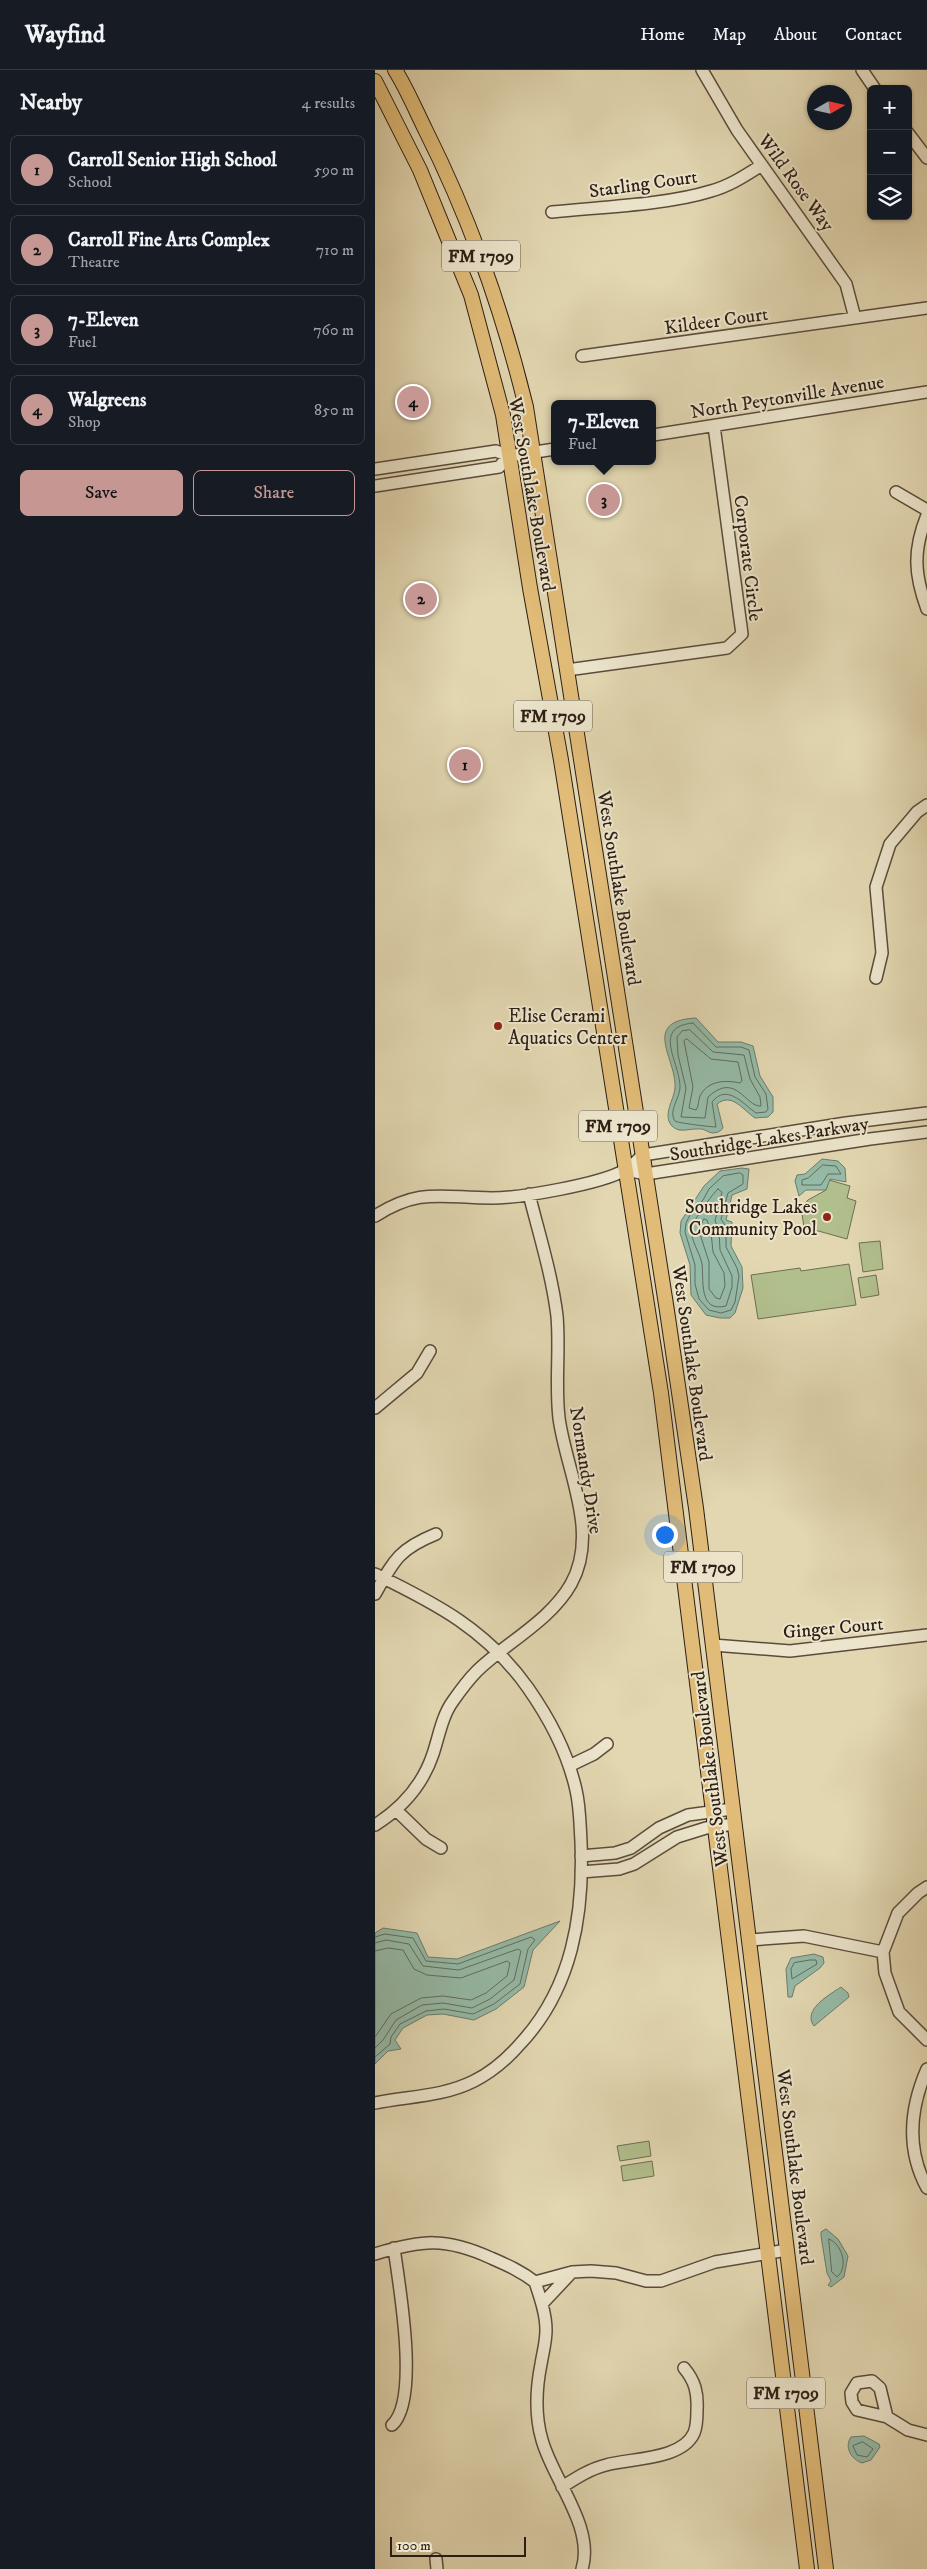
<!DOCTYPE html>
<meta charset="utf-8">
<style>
body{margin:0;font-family:"IM FELL DW Pica",serif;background:#242831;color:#f1f3f6}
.controls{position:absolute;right:15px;top:15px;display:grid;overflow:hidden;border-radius:8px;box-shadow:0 1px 4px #0004}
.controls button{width:45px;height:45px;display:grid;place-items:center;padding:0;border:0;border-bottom:1px solid #363941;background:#171b24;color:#f1f3f6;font:25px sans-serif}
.compass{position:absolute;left:432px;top:15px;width:45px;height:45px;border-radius:50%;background:#171b24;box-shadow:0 1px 4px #0004;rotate:81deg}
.scale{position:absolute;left:15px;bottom:12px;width:136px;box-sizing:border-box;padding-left:5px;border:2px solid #2d1e15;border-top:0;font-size:14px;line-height:18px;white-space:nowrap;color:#2d1e15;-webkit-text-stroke:4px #ece5cc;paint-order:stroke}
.you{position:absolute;left:289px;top:1464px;width:18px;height:18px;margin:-12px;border:4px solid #fff;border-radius:50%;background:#1a73e8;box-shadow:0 0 0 8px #1a73e833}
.badge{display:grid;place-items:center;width:32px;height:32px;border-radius:50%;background:#c59692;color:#111;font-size:16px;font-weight:700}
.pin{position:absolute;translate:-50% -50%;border:2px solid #fff;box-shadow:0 1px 5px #0006}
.popup{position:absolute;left:176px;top:330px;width:105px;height:65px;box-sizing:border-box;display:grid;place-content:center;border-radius:8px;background:#171b24;filter:drop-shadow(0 1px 4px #0005);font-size:16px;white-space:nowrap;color:#9ea1a6}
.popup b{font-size:19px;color:#f1f3f6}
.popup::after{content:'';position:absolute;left:50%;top:100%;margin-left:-10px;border:10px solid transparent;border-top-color:#171b24}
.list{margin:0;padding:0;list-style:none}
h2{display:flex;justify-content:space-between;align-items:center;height:65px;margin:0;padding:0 20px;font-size:21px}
h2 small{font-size:16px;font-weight:400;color:#9ea1a6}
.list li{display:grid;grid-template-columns:32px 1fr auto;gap:15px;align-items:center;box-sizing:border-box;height:70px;margin:0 10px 10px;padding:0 10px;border:1px solid #363941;border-radius:8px}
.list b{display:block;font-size:19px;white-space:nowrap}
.list p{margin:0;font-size:16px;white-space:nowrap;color:#9ea1a6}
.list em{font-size:16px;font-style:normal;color:#9ea1a6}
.actions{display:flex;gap:10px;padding:15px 20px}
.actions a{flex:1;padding:11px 0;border:1px solid #c59692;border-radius:8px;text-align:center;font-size:18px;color:#c59692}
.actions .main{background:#c59692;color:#111}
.icon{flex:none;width:28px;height:28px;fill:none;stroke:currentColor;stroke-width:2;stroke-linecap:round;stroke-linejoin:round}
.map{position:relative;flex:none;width:552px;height:2499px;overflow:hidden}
header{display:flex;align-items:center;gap:30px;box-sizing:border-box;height:70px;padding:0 25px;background:#171b24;border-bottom:1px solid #363941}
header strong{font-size:24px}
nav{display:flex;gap:28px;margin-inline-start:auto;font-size:18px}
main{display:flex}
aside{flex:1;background:#171b24}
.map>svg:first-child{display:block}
.green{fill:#b1bf8d;stroke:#6f6e51}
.water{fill:#95baa7;stroke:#6b7c6d}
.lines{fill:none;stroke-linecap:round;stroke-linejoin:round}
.shore{stroke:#616c5e;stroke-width:1}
.minor-casing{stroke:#5a4c3c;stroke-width:14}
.major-casing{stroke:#2d1e15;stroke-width:16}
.minor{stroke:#ece5cc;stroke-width:11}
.major{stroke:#e1bc78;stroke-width:14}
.poi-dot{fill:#8f2418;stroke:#ece5cc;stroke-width:2}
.labels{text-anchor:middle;stroke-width:4;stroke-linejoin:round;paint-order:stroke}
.shield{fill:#ece5cc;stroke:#665a4c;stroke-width:1}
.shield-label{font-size:18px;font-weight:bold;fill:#2d1e15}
.street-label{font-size:19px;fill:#2d1e15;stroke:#ece5cc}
.poi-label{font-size:19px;fill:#2d1e15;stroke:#ece5cc;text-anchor:start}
</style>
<header>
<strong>Wayfind</strong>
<nav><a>Home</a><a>Map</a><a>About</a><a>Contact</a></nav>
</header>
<main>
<aside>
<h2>Nearby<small>4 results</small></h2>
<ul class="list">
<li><span class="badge">1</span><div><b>Carroll Senior High School</b><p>School</p></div><em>590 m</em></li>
<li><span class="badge">2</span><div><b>Carroll Fine Arts Complex</b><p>Theatre</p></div><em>710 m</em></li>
<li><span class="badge">3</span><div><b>7-Eleven</b><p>Fuel</p></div><em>760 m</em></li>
<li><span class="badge">4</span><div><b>Walgreens</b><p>Shop</p></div><em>850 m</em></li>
</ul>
<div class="actions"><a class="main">Save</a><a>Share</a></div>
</aside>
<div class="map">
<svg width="552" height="2499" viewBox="0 0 552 2499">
<rect width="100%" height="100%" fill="#e2d7b1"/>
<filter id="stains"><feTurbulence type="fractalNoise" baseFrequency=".004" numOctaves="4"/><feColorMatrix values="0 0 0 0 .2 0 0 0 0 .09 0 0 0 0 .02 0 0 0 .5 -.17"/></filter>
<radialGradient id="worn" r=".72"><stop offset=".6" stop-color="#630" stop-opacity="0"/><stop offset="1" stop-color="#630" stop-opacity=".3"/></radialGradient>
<path class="green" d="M454,1110L475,1116L472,1128L481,1131L472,1169L429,1157L426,1138L433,1130L451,1120Z
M505,1171L508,1199L488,1202L484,1173Z
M474,1194L481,1235L383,1249L376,1205L425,1198L426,1201Z
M501,1205L504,1225L486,1228L483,1208Z
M274,2071L276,2086L245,2091L242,2076Z
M277,2091L279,2106L248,2111L246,2096Z"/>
<path class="water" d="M321,948L343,972H366L378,976L385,1006L398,1027V1042L393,1047L380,1048C368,1040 357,1022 342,1034L348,1058C346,1061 342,1063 338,1063C334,1063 331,1060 327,1059C320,1058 310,1061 304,1060C301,1059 299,1058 297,1056C287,1045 299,1030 300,1018C302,989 265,951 321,948Z
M447,1089L463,1091L470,1098L471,1112L455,1109L451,1120H431L424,1126L420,1111L422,1105L430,1104Z
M367,1098L374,1099L372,1119L357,1125L351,1150L357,1152L356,1176L367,1197L368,1218L360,1243L355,1248H345L331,1245L316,1225L315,1195L305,1163L306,1151L329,1116L345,1101Z
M185,1851L158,1880L149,1917L121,1939L99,1950L68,1944L52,1945L28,1958L20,1970L26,1979L13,1981L0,1994V1863L8,1858L42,1863L53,1887L82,1889Z
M439,1884L448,1887L449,1893L445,1898L420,1916L417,1927H413L411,1899L416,1888Z
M466,1917L473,1923L474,1927L439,1956C427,1940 454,1925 466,1917Z
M451,2159L463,2169L473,2186L469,2207L456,2217L453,2215L456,2211L452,2203L446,2166V2162Z
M489,2366L504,2374L505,2377L496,2390L487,2393C476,2389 469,2377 476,2367Z"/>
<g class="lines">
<path class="shore" d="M318,953L341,977H366L374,980L380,1007L391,1024L393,1039L391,1042L381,1043C368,1034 352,1013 337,1032L341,1057C337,1057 302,1053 300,1051C293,1041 305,1028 305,1017C305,992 276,957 318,953Z
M315,960L338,982L369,985L375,1009L385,1027L386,1036C370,1037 361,1001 333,1027L330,1048L306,1047L311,1018L303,985L302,967L307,961Z
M312,969L336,989L363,992L367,1011L365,1013C351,1010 333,1010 325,1026C323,1031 324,1036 321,1040L314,1038L318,1017L309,971Z
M448,1095L461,1096L466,1104H453L446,1115H427V1110L433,1108Z
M365,1103L368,1105V1114L353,1123L346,1149L351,1157V1177L362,1198L364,1206L360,1232L356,1240L346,1243L334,1240L324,1229L320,1214V1195L310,1162L311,1153L316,1143L328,1130L334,1119L348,1106Z
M343,1119L347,1122L340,1151L344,1159L345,1180L357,1206V1217L351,1236C323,1243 329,1209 327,1194C325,1182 314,1169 317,1157C318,1151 338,1123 343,1119Z
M329,1149L332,1150L336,1162L338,1182L349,1203L350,1216L345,1229L341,1228L334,1219V1192L324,1161Z
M0,1867L10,1864L38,1868L51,1891L83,1894L156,1867L160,1870L153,1879L145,1914L119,1934L98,1944L69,1939L51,1941L25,1954L16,1967L15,1974L0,1987
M0,1873L11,1870L34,1874L48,1896L84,1900L143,1879L146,1881L139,1910L115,1929L97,1938L68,1933L47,1935L21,1950L8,1970L0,1978
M0,1881L13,1878L28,1880L39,1899L52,1905L86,1908L132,1891L135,1893L132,1906L111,1923L96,1930L68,1926L46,1928L16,1944L0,1967
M435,1890H441L442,1894L417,1909L416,1899L419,1893Z
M454,2169C467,2174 474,2197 462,2207L457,2202Z
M488,2372L498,2379L492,2387L482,2385L478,2376Z"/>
<defs>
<path id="minor" d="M327,0L362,60L471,214L480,248
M487,0L500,19
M533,63L552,88
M177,142C225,137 291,135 336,121C355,116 371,105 387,95
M207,286L552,238
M278,365L552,322
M0,399L121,381L134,386L180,379
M0,416L124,397L134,386
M521,422L552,440
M552,445C538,480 539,504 552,539
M192,600L352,578L367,564L339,356
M501,908L507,883L501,817L515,774L542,742L552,735
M251,1100L271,1104L495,1069L552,1062
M0,1146C46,1117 67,1128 117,1128C145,1128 226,1114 250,1100C257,1097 262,1090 268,1085L471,1053L552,1043
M0,1338L42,1303L55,1281
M0,1504C62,1534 112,1560 153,1618C174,1648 193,1684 201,1720C205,1737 205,1755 206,1772C209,1845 197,1918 146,1973C133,1988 117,2002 99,2011C67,2027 34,2026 0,2033
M0,1524C19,1490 24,1479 61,1464
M338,1575L415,1581L552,1565
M194,1696L219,1684L232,1674
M21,1740L51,1769L66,1778
M0,1755C27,1738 48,1714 58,1684C64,1666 67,1646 78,1631C85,1621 93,1610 102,1601C132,1572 175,1551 196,1514C225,1462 191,1401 184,1348C180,1314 185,1280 182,1246C177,1205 164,1164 154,1124
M206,1786L240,1783L256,1778L284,1758L313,1745L357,1739
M206,1802L244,1799L259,1794L302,1767L331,1758L359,1754
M552,1817L543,1823L523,1843L508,1882L510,1903L524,1942L552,1970
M374,1870L429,1866L508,1882
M552,1999C535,2038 531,2079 552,2118
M0,2184C47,2170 70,2167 116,2188C132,2195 146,2201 160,2212C165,2227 171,2244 171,2260C171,2272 168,2282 166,2294C161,2319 160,2346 167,2370C178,2410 220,2457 207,2499
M160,2212L197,2202L216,2201L241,2203L271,2211H286L340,2192L412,2180
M167,2234L197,2202
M512,2347L505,2318L497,2311L482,2313L476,2323L477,2332L482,2340L512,2347L533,2360L552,2365
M17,2355C45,2330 24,2215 19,2178
M187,2417C201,2408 215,2399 231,2395C256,2388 307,2390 319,2363C322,2356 322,2348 322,2340C323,2323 320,2311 309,2298
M61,2489L62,2499"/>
<path id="major" d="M20,0C32,19 41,41 51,61C95,149 128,242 151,337L292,1241L321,1438L451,2499
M0,11L45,100L96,225L128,345L155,518L186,690L286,1323L432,2499"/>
</defs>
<use href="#minor" class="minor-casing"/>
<use href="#major" class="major-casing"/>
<use href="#minor" class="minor"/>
<use href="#major" class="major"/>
</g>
<g class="poi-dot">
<circle cx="123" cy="956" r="5"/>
<circle cx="452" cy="1147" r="5"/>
</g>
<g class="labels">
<g class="shield">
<rect x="67" y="170.5" width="78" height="31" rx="4"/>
<rect x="139" y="630.5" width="78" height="31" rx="4"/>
<rect x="204" y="1040.5" width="78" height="31" rx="4"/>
<rect x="289" y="1481.5" width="78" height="31" rx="4"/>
<rect x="372" y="2307.5" width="78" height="31" rx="4"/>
</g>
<g class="shield-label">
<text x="106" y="192">FM 1709</text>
<text x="178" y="652">FM 1709</text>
<text x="243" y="1062">FM 1709</text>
<text x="328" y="1503">FM 1709</text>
<text x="411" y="2329">FM 1709</text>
</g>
<g class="street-label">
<text transform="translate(422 112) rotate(54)" y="7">Wild Rose Way</text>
<text transform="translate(268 113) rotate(-8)" y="7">Starling Court</text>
<text transform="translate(341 250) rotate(-8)" y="7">Kildeer Court</text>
<text transform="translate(412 326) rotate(-9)" y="7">North Peytonville Avenue</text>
<text transform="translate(158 424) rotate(80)" y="7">West Southlake Boulevard</text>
<text transform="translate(374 488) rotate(83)" y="7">Corporate Circle</text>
<text transform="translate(245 818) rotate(81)" y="7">West Southlake Boulevard</text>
<text transform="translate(394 1068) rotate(-9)" y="7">Southridge Lakes Parkway</text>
<text transform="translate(318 1293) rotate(82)" y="7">West Southlake Boulevard</text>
<text transform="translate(212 1400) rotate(81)" y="7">Normandy Drive</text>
<text transform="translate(458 1557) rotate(-5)" y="7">Ginger Court</text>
<text transform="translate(334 1699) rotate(-97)" y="7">West Southlake Boulevard</text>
<text transform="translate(421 2097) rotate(83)" y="7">West Southlake Boulevard</text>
</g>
<g class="poi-label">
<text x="133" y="952">Elise Cerami<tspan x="133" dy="22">Aquatics Center</tspan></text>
<text x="442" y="1143" text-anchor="end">Southridge Lakes<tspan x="442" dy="22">Community Pool</tspan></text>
</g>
</g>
<rect width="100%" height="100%" filter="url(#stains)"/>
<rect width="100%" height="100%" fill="url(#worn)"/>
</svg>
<div class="controls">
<button>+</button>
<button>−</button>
<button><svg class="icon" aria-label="layers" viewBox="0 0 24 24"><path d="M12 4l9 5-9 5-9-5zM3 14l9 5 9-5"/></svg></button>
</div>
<svg class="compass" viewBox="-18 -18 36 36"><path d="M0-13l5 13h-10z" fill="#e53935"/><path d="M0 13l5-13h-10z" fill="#9ea1a6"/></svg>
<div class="scale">100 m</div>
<div class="you"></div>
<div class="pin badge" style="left:90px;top:695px">1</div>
<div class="pin badge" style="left:46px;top:529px">2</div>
<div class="pin badge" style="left:229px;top:430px">3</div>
<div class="popup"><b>7-Eleven</b>Fuel</div>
<div class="pin badge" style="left:38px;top:332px">4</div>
</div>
</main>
